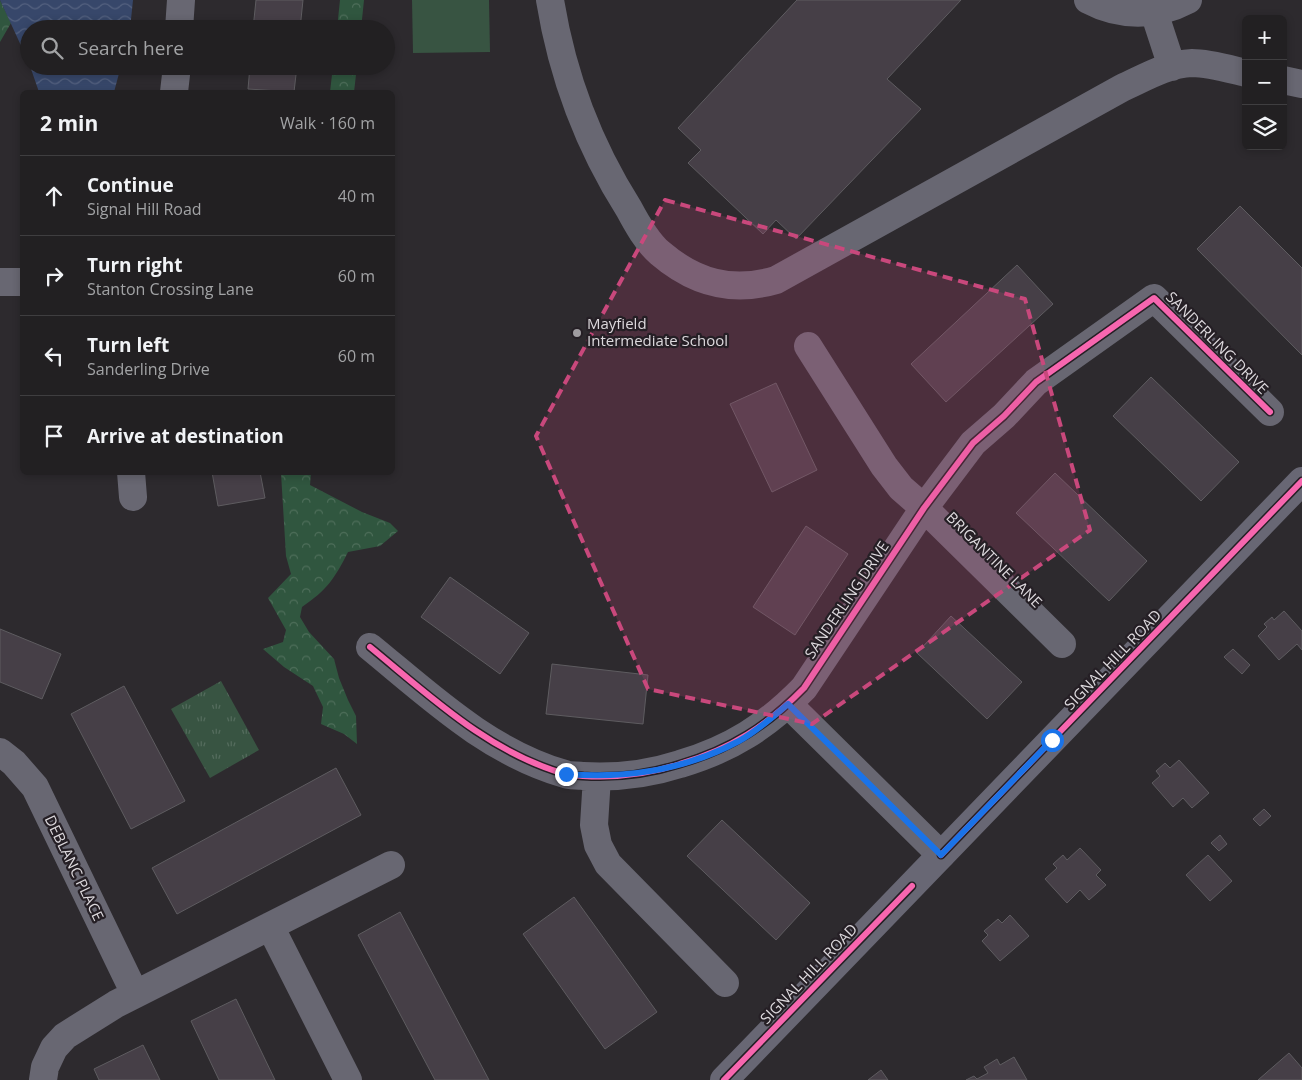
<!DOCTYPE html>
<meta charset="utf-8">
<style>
body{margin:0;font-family:"Open Sans",sans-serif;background:#2e2d2f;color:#f1f3f6}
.controls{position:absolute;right:15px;top:15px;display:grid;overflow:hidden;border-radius:8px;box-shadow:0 2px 8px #0003}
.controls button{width:45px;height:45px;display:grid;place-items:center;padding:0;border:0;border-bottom:1px solid #3f3e40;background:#222022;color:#f1f3f6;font:25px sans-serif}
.stop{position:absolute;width:15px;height:15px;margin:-11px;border:4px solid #1a73e8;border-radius:50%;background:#fff}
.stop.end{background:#1a73e8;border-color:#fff;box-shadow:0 1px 5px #0008}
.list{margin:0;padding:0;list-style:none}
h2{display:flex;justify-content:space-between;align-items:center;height:65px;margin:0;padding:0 20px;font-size:21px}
h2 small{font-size:16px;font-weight:400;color:#a2a3a5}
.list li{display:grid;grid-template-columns:32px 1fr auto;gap:15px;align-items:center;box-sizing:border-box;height:80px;padding:0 20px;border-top:1px solid #3f3e40}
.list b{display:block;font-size:19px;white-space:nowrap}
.list p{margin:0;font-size:16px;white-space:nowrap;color:#a2a3a5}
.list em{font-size:16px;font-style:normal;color:#a2a3a5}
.icon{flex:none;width:28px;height:28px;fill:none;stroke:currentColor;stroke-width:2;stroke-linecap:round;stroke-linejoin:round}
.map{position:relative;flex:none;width:1302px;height:1080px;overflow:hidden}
.search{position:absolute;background:#222022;box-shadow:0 2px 8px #0003;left:20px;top:20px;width:375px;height:55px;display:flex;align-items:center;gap:12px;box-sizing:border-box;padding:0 18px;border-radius:28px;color:#a2a3a5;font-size:19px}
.panel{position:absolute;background:#222022;box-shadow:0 2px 8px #0003;left:20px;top:90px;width:375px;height:385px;border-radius:8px}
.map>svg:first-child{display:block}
.grass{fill:#385442}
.forest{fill:url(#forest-crowns)}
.park{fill:url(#park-tufts)}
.water{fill:url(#water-waves)}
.building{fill:#463f47;stroke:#5e5c60}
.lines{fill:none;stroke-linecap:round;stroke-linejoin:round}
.minor{stroke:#686772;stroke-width:28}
.major{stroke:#686774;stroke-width:28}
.cycleway-casing{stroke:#251f25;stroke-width:9}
.cycleway{stroke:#f766af;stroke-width:6}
.route{stroke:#1a73e8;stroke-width:6}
.marked{fill:#c9487c;fill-opacity:0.2;stroke:#c9487c;stroke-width:4;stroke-dasharray:10 6;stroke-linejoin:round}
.poi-dot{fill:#9f9ca0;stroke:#251f25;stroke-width:2}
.labels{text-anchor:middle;stroke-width:4.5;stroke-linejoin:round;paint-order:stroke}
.poi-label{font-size:15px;fill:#ddd9dd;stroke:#251f25;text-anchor:start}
.street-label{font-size:15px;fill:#ddd9dd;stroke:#251f25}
</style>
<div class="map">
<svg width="1302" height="1080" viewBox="0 0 1302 1080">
<defs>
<pattern id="forest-crowns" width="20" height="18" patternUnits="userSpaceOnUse" patternTransform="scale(1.25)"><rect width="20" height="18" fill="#30563f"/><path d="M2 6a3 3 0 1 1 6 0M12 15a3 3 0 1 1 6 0" fill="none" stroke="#4e6e5a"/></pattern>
<pattern id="park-tufts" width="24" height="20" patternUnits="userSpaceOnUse" patternTransform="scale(1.25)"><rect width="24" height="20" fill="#385442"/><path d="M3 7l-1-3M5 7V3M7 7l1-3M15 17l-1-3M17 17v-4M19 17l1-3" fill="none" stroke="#546c5d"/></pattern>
<pattern id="water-waves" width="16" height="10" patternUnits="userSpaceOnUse" patternTransform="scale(1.25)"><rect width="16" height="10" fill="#37476a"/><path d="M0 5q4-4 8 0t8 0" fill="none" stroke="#54617f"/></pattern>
</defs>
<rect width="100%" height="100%" fill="#2d2a2e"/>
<path class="grass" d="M412,0H489L490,52L413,53Z"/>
<path class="forest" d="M0,0L11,23L0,42Z
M340,0H364L361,29H337Z
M333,66H357L354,92H330Z
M281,473H311L310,485L362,512L390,523L398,531L380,546L348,552C335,578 327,590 302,607L300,617L309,632L334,659L339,678L348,700L356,716L357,744L344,734L321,724L323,707L313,686L284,667L263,649L283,642L286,630L268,598L291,574L286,556Z"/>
<path class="park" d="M221,681L259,750L210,778L171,709Z"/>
<path class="water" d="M0,0H133L130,29H29V63Z
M30,66H121L114,92H39Z"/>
<path class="building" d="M256,0H303L300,29H253Z
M797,0H961L887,79L921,109L796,239L776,220L763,234L688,163L701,150L678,128Z
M250,66H297L294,92L248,89Z
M1240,206L1302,268V355L1197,249Z
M1017,265L1053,304L946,402L911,364Z
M1151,377L1239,462L1201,501L1113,416Z
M776,383L817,470L772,492L730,404Z
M212,472H260L265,498L218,506Z
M1055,473L1147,561L1109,601L1016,513Z
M806,526L848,554L795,635L753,607Z
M450,577L529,633L500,674L421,617Z
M1284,611L1302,631V650L1297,644L1279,660L1258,636L1267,627L1264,624L1272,617L1274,620Z
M951,616L1022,682L987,719L917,653Z
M0,629L61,654L42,699L0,682Z
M1233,649L1250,665L1242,674L1224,657Z
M552,664L648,675L643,724L546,714Z
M124,686L185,801L131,829L71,714Z
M1179,760L1209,793L1192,808L1183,798L1173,807L1152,783L1160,776L1156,771L1165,763L1170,768Z
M336,768L361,815L177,914L152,868Z
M1264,809L1271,816L1260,826L1253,819Z
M722,820L810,903L776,940L687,856Z
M1220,835L1227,844L1219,851L1211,843Z
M1080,848L1101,870L1096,875L1106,885L1089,900L1080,890L1067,903L1045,879L1057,868L1053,864L1063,855L1067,860Z
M1208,855L1232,881L1210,901L1186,875Z
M574,897L657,1012L605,1049L523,934Z
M400,912L489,1080H435L358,935Z
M1010,915L1029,936L1000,961L982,941L988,935L984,931L998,919L1002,923Z
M236,999L275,1080H219L191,1021Z
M143,1045L160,1080H99L94,1069Z
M1289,1053L1302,1068V1080H1258Z
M1014,1057L1027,1080H966L974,1076L977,1079L988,1073L984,1067L997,1059L1000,1065Z
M881,1070L888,1080H868Z"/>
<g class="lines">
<path class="minor" d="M550,0C562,74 589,146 629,209C637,224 647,242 660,253C695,283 732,293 776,280L1122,88C1144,78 1167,64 1192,63C1209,63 1229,69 1246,73
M1088,0C1120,17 1156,17 1188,0
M1154,12L1172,67
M179,29L181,0
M1283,80L1302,84
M174,92L177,66
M0,282H22
M808,346L884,466L901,488L924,508L1062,644
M131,472L133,497
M370,647C430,696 488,752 565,774C570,776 577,775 583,776C616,778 649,774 680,764C731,749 767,726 804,688L924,508L973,443L1004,416L1036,382L1154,298L1270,412
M788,704L941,855
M0,752L14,763L35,787L135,994
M597,777L594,825L598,845L608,864L725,983
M270,926L348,1080
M43,1080L45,1067L54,1048L65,1036L116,1004L391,865"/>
<path class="major" d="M724,1080L1302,481"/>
<defs>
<path id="cycleway" d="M370,647C430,696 488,752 565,774C570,776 577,775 583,776C616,778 649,774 680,764C731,749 767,726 804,688L924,508L973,443L1004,416L1036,382L1154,298L1270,412
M941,855L1302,481
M724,1080L912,886"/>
</defs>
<use href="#cycleway" class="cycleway-casing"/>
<use href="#cycleway" class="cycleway"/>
</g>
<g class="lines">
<path class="route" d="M566,774C626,779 685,770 739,741C757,731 773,717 788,704L941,855L1052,740"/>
</g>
<path class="marked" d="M665,200L1025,299L1090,530L812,724L648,689L536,436Z"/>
<circle class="poi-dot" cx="577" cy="333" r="5"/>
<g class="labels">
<g class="poi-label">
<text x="587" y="329">Mayfield<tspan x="587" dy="17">Intermediate School</tspan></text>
</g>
<g class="street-label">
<text transform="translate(1217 343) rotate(45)" y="5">SANDERLING DRIVE</text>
<text transform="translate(994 560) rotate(45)" y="5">BRIGANTINE LANE</text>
<text transform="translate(847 600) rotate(-56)" y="5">SANDERLING DRIVE</text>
<text transform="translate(1113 660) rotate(-46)" y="5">SIGNAL HILL ROAD</text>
<text transform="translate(74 868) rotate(64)" y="5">DEBLANC PLACE</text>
<text transform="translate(809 974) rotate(-46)" y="5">SIGNAL HILL ROAD</text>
</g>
</g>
</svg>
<div class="controls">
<button>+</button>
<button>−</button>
<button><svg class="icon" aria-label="layers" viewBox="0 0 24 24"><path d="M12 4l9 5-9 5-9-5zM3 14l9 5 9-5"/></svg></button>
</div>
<div class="stop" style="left:1052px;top:740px"></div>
<div class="stop end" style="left:566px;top:774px"></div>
<div class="search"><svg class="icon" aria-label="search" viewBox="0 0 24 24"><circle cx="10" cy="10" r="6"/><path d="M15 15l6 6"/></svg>Search here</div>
<section class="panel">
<h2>2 min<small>Walk · 160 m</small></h2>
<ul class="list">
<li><svg class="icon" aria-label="ahead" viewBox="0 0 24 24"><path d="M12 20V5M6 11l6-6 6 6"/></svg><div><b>Continue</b><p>Signal Hill Road</p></div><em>40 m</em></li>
<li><svg class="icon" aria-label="right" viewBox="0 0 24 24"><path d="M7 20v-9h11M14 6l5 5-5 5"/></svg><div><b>Turn right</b><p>Stanton Crossing Lane</p></div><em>60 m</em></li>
<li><svg class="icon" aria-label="left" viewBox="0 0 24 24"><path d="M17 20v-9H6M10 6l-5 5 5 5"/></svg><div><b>Turn left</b><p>Sanderling Drive</p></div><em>60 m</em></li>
<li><svg class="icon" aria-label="arrive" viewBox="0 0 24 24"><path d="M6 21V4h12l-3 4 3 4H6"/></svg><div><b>Arrive at destination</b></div></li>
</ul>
</section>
</div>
